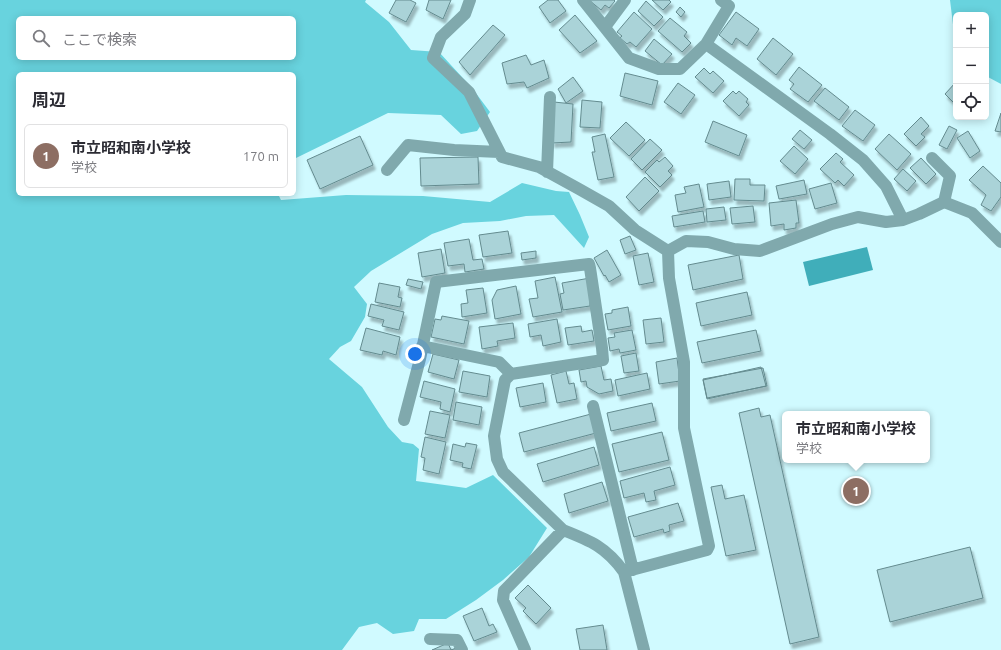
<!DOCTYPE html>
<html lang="ja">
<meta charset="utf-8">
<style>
body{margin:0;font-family:Ubuntu,"Noto Sans JP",sans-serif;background:#f7f7f7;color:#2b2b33}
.controls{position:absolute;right:12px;top:12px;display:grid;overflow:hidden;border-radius:6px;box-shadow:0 2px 10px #0003}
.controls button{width:36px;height:36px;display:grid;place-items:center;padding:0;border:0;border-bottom:1px solid #e1e1e2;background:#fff;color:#2b2b33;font:20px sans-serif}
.you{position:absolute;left:415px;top:354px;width:14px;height:14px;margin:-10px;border:3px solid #fff;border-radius:50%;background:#1a73e8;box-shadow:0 0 0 6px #1a73e833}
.badge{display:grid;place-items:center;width:26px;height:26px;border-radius:50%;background:#2563eb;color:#fff;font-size:13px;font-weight:700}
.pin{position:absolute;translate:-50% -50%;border:2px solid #fff;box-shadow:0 1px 4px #0006}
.popup{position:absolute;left:782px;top:411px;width:148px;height:52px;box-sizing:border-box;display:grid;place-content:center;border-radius:6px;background:#fff;filter:drop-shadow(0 1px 3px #0005);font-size:13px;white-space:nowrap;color:#7c7c81}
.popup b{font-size:15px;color:#2b2b33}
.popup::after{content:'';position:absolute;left:50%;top:100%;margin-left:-8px;border:8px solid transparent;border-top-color:#fff}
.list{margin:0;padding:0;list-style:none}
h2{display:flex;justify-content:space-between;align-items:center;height:52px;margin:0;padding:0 16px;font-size:17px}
h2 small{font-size:13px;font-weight:400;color:#7c7c81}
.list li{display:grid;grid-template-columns:26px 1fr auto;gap:12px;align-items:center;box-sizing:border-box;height:64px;margin:0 8px 8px;padding:0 8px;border:1px solid #e1e1e2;border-radius:6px}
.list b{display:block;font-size:15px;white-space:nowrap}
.list p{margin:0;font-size:13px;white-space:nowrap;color:#7c7c81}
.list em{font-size:13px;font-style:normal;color:#7c7c81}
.icon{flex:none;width:22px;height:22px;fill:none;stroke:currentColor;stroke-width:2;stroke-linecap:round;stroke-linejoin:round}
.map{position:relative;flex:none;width:1001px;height:650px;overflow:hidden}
.search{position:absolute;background:#fff;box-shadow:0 2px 10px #0003;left:16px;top:16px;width:280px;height:44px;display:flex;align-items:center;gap:10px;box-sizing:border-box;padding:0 14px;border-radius:6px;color:#7c7c81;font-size:15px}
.panel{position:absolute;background:#fff;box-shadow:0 2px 10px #0003;left:16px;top:72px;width:280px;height:124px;border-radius:6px}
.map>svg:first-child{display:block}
.forest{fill:#68d3de;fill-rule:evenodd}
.water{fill:#40aeba}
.building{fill:#aad3d8;stroke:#648b8f;filter:url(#shadow)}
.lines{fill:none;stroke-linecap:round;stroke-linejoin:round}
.minor{stroke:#80a9ad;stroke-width:12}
</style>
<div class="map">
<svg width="1001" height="650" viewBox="0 0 1001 650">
<defs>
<filter id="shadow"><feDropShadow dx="2.5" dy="4.5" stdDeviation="1" flood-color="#0004"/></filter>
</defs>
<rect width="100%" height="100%" fill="#d0faff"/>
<path class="forest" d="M0,0H366L365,2L389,22L411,50L439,52L472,88L490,112L477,131L461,134L441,115L388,113L294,159V74H18V194H278L281,200L346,195L423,196L490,202L522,183L556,191L569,192L580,215L589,237L584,248L554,215L526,216L500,221L463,223L432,234L371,271L354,287L367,304L365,317L351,341L340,347L329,359L362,387L388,427L402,442L413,444L419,449L416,481L466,488L493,475L547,528L529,557L503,580L476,600L446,619H419L414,631L393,634L377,623L359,627L342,650H0ZM18,18H294V58H18Z
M950,0H1001V84L986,76V15H956V49Z"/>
<path class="water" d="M867,247L873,270L809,286L803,262Z"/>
<path class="building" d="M396,0H410L416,3L406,22L389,13Z
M429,0H451L443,19L426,10Z
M548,0H558L566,11L550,23L539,7Z
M589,0H614L615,1L609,8L605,5L601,10Z
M652,0H669L671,2L663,10Z
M646,1L663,17L654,26L638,11Z
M680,7L685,12L681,17L676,12Z
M634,12L652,29L636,47L630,42L627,44L620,38L622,36L617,32Z
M736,12L759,29L747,46L736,38L732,45L719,35Z
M575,15L597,41L580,53L559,30Z
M670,18L687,32L684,36L691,43L682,52L658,31Z
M493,25L505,35L470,75L459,62Z
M773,38L793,54L776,75L757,59Z
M654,39L672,54L662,65L645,51Z
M526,55L531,65L544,60L549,78L527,88L524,82L507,84L502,63Z
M799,67L822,85L808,102L790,89L794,84L789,80Z
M704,68L710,74L713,71L724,81L713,93L695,77Z
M625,73L658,81L652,105L620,96Z
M573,77L583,91L566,103L558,89Z
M956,82V105L945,94Z
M678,83L695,95L681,114L664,102Z
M825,88L849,107L839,120L814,101Z
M733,91L736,94L739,91L748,99L746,102L749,105L739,116L723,101Z
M582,100L602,102L600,128L580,127Z
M554,102L573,104L571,142L552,143Z
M855,110L875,125L863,141L842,126Z
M1001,113V132L995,131Z
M921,117L929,126L921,134L925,137L916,146L904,134Z
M713,121L747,135L739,156L705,142Z
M626,122L645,140L629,156L610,138Z
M949,126L957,130L947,149L939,145Z
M800,130L812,140L804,149L792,139Z
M968,131L980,151L970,158L957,138Z
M605,134L614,177L598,180L592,152H595L592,137Z
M889,134L911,154L897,170L875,149Z
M360,136L373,165L320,189L307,160Z
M650,139L662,150L642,170L631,159Z
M794,146L808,159L795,174L780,161Z
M836,153L843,159L840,162L854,175L844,186L838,180L835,183L820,169Z
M478,157L479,184L421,186L420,158Z
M665,157L673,166L668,171L672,175L660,187L645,172L657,160L659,162Z
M921,158L936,174L926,184L910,168Z
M983,166L1001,183V197L991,211L981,205L986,195L969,180Z
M903,169L916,181L907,191L894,179Z
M645,177L659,191L639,211L626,197Z
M735,179H750V185H765L764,201L734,200Z
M804,180L807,194L779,199L776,186Z
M729,181L731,197L709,200L707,184Z
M831,183L837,203L815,209L809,189Z
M699,184L704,207L678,212L675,195L686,193L684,187Z
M796,200L799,223H796V228L784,230V224L771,226L769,203Z
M753,206L755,222L732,224L730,208Z
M724,207L726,220L707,222L706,209Z
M703,211L705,222L674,227L672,216Z
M508,231L512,253L483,257L479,235Z
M630,236L636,250L625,254L620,240Z
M469,239L473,260L482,259L484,269L465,272L464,264L448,266L444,243Z
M441,249L445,273L422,277L418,253Z
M607,250L621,275L609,282L605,275L604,276L594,258Z
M536,251V258L522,260L521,253Z
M648,253L654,282L639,285L633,256Z
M739,255L743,279L693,290L688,265Z
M555,277L562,312L533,317L529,299L538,298L535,281Z
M590,278V306L563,310L560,294L564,293L562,283Z
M408,279L423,282L421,289L406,285Z
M379,283L400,287L398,297L402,298L400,307L375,302Z
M516,286L521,314L495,319L492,300L497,290Z
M483,288L487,313L462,317L461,304L468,303L466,290Z
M747,292L752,315L701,326L696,303Z
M371,304L404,312L399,330L382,326L384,320L368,316Z
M628,307L631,326L608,330L605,314L612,313V310Z
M442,316L469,321L464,344L431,337L435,319L441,320Z
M661,318L664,342L646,344L643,320Z
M557,319L561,342L543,346L541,335L530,337L528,324Z
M513,323L515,338L497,341L498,346L482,349L479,327Z
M581,326L582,332L592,330L594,341L568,345L565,328Z
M366,328L400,337L396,355L383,351L382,355L360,350Z
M632,330L636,350L620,353L619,349L610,351L608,338L615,337L614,333Z
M756,330L761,351L702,363L697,342Z
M636,353L639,371L624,373L621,356Z
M433,354L459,360L454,379L428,372Z
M677,358L680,381L659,384L656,362Z
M601,366L604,380L611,379L613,391L599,394L587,387L586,381L581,382L579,370Z
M761,367L766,386L707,399L703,380Z
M763,368L767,386L707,398L703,379Z
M463,371L490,376L487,397L459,392Z
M566,371L569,384L574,383L577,399L557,403L551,375Z
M647,373L650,389L618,396L615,380Z
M424,381L455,389L450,412L440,409L441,402L420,397Z
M543,383L546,402L520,407L516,388Z
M456,402L482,407L479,425L453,420Z
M652,403L656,421L611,431L607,413Z
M759,408L761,417L770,415L819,637L790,644L739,413Z
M430,411L450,415L445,438L425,434Z
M591,414L596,433L524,452L519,433Z
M662,432L669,460L619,472L612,444Z
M425,437L446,442L439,474L423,470L425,458L421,457Z
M466,443L477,445L471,469L462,467L463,463L450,460L453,444L465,447Z
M594,447L599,465L543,482L537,464Z
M670,467L675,485L654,491L656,500L646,502L644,493L624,498L620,481Z
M602,482L608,501L569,513L564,494Z
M722,485L725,499L744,495L756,550L726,556L711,487Z
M678,503L684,521L669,525L670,531L664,533L663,529L634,537L628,517Z
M970,547L983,598L890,622L877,570Z
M528,585L551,608L536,624L523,611L526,608L515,598Z
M482,608L489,626L493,624L497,632L474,641L463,616Z
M603,625L607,650H580L576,629Z
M448,643L451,650L456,648L457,650H432Z"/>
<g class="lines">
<path class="minor" d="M470,0L465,14L441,37L433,58L469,92L502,157L539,167L579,189L609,206L635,230L668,251
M583,0L629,58L659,69H680L706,44L830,134L863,160L886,186L903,220
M605,27L625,0
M706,44L729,6L721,0
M932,158L950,176L944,202
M387,170L408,145L454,150L499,152
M547,172L550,97
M422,346L499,362L511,374
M593,406L633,570
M404,420L420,359L436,282L589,264L590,268L602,348L603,360L511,374L505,380L494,436L497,459L503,472L563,530
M430,639L457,640L462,650
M525,650L503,600L504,591L563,530C591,541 606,547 624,572
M644,650L624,572L707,550L709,546L684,428V362L669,278L668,251L686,241L708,242L734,249L760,251L832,224L858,217L886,222L903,220L919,214L944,202L972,213L1001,242"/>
</g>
</svg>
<div class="controls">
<button>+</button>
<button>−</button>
<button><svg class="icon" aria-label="locate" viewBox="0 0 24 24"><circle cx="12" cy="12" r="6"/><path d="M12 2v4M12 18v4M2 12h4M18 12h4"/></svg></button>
</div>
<div class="you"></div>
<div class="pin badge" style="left:856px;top:491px;background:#8d6e63">1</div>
<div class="popup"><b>市立昭和南小学校</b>学校</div>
<div class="search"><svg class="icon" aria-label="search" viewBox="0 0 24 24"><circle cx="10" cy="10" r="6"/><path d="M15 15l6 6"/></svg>ここで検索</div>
<section class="panel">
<h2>周辺<small></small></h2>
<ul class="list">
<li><span class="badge" style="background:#8d6e63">1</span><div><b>市立昭和南小学校</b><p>学校</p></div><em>170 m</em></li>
</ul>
</section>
</div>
